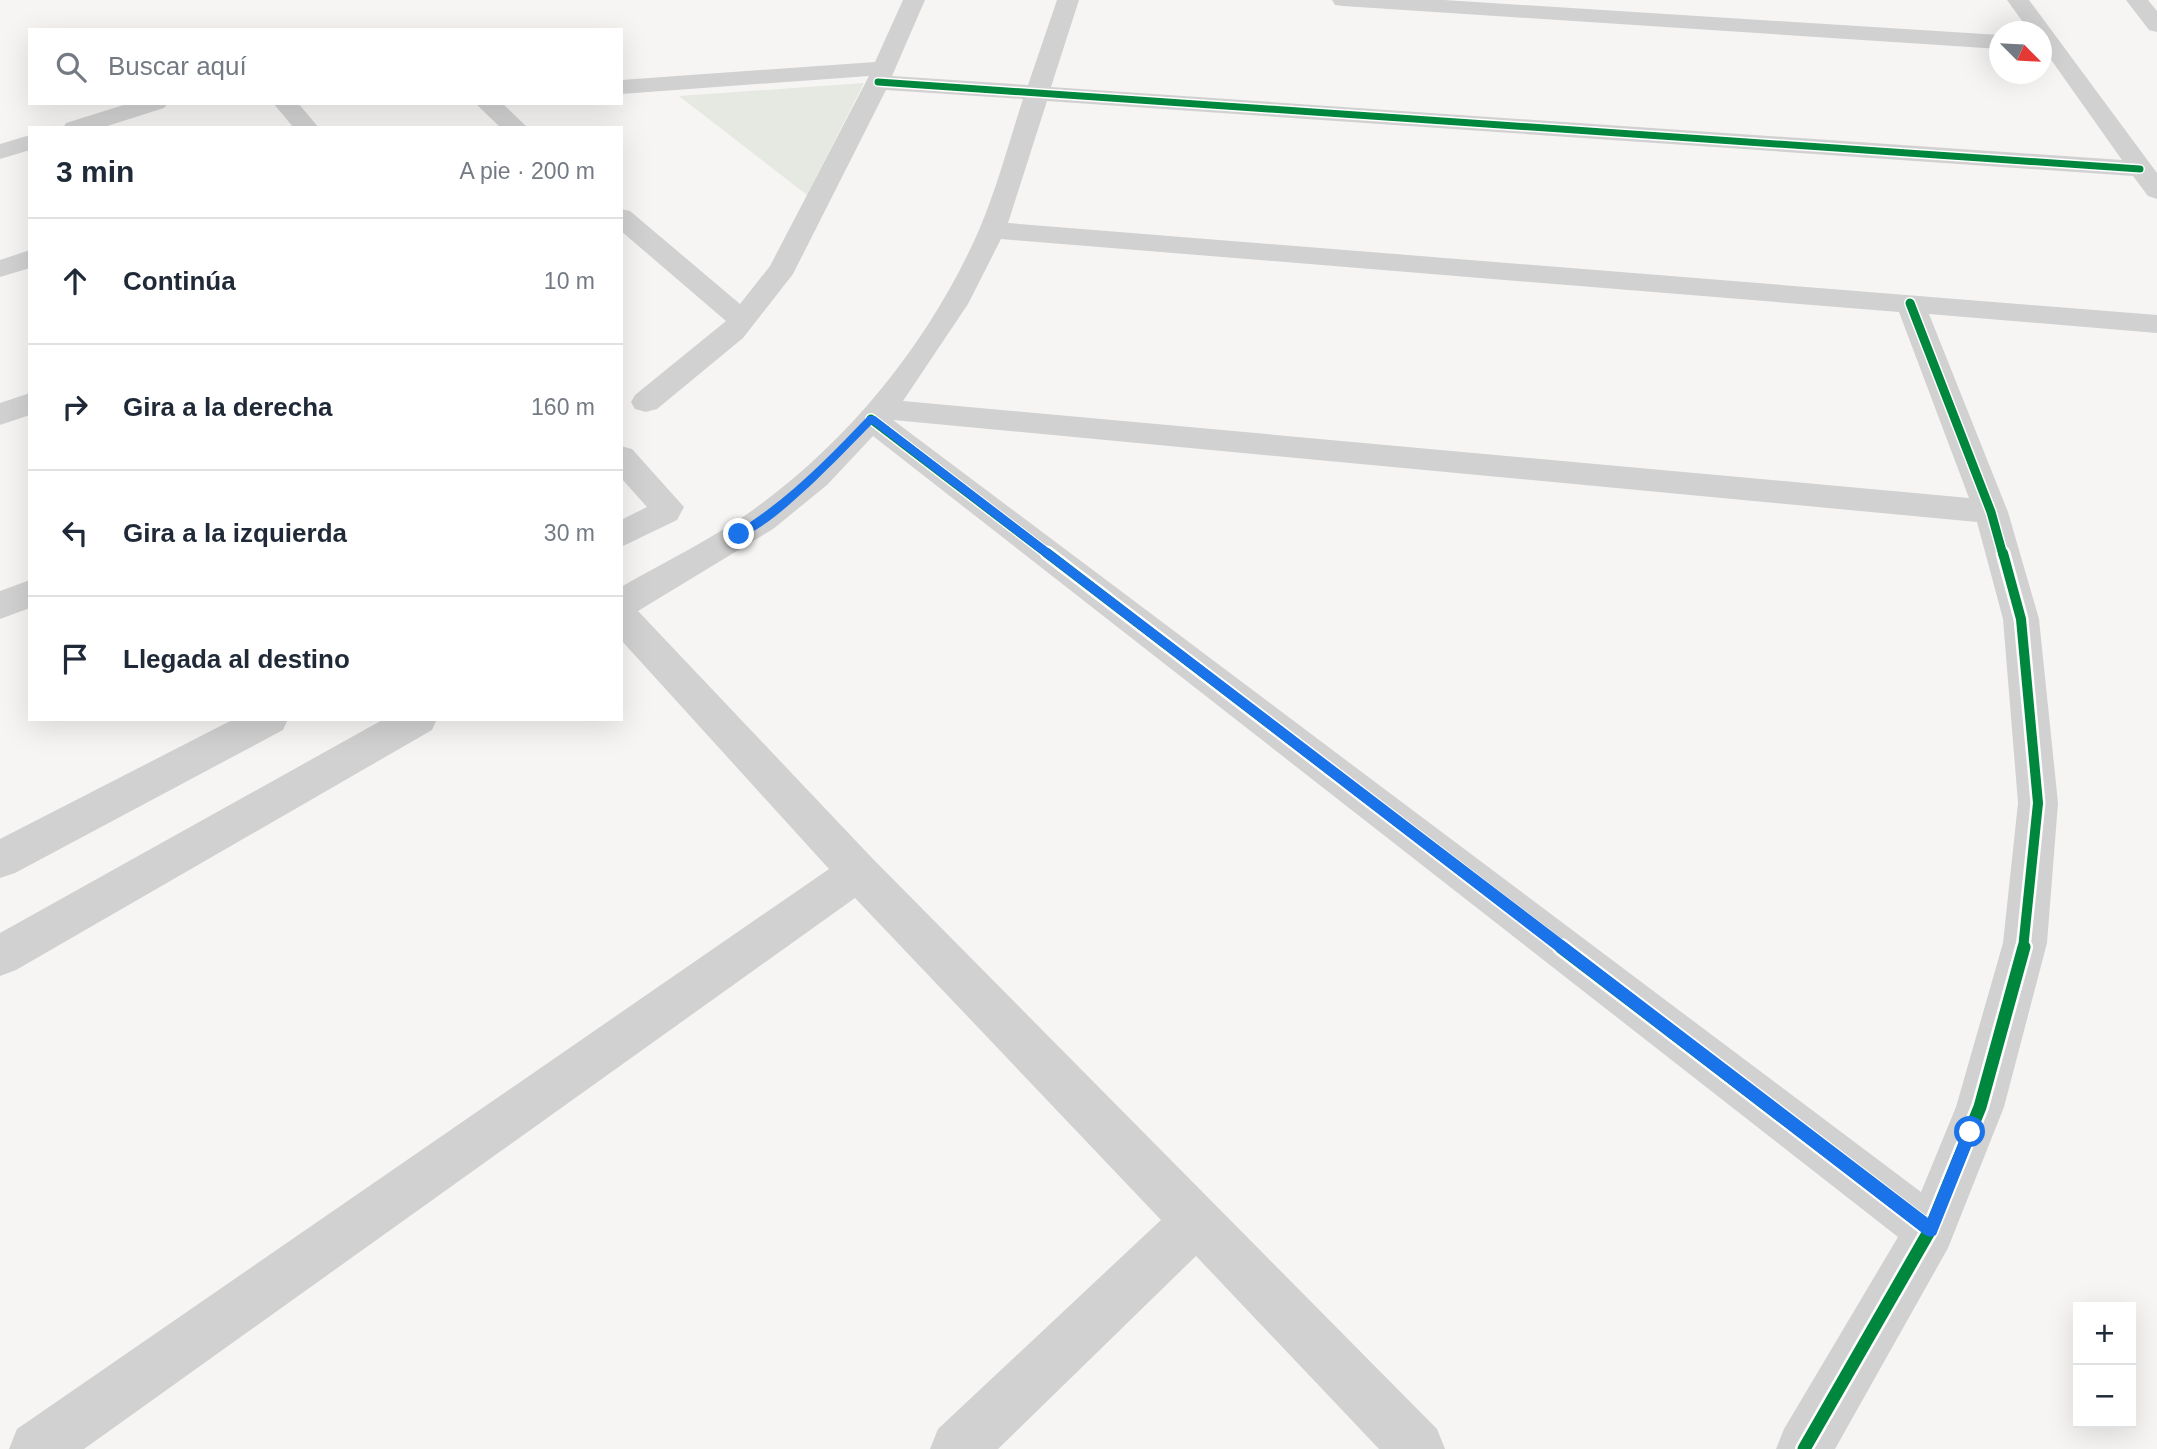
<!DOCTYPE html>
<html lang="es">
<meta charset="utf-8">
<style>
body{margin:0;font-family:Arial,sans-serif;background:#f6f6f7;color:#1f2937}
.controls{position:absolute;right:21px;bottom:21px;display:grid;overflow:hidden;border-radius:0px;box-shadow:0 7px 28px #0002}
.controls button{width:63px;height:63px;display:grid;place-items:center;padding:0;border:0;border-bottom:2px solid #e0e1e3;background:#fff;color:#1f2937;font:35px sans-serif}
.compass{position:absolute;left:1989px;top:21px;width:63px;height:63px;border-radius:50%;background:#fff;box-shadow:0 7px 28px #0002;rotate:114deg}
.stop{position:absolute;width:21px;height:21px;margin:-16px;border:5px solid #1a73e8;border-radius:50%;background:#fff}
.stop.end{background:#1a73e8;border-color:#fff;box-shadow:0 2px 7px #0008}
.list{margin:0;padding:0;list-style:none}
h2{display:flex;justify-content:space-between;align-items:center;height:91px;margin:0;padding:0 28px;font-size:30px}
h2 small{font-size:23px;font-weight:400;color:#747a83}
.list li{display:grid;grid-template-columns:46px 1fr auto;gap:21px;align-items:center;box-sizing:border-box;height:126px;padding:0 28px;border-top:2px solid #e0e1e3}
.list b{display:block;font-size:26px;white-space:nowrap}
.list em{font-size:23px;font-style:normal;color:#747a83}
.icon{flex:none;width:38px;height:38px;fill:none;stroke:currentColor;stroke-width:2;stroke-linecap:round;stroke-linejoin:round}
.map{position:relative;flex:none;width:2157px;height:1449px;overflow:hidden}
.search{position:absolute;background:#fff;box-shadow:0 7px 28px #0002;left:28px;top:28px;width:595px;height:77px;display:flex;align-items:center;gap:18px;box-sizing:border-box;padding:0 24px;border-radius:0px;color:#747a83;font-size:26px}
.panel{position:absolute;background:#fff;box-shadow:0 7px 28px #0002;left:28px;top:126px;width:595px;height:595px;border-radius:0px}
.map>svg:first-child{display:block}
.green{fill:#e5e9e1}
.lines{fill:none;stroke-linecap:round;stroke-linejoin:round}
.street{fill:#d1d1d2;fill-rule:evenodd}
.cycleway-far3-casing{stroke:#fff;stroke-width:10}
.cycleway-far2-casing{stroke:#fff;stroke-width:12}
.cycleway-far1-casing{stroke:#fff;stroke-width:15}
.cycleway-casing{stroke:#fff;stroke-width:18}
.cycleway-far3{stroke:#00873e;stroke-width:7}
.cycleway-far2{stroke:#00873e;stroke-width:9}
.cycleway-far1{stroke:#00873e;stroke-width:10}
.cycleway{stroke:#00873e;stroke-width:13}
.route{fill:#1a73e8}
</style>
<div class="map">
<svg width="2157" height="1449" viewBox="0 0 2157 1449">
<rect width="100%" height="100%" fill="#f6f5f3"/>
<path class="green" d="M864,83L807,195L679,96Z"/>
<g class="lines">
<path class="street" d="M903,0H925L892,76L1028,85L1057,0H1079L1051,87L2122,160L2042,47V32H2030L2007,0H2029L2157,173V199L2148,196L2133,176L1047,101L1008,223L2157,315V333L1929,314L2008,512L2039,619L2058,803L2047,943L2004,1107L1948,1248L1835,1449H1776L1784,1429L1898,1237L873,436L827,485L773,529L638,611L873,859L1437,1429L1445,1449H1379L1196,1256L998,1449H930L938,1429L1161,1220L855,898L84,1449H9L17,1429L829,869L621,640V587C664,562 710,540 750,512C848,443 931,340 979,230C997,188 1009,142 1023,99L886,90L793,274L743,338L657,409L646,412L635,409L631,402L635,395L726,321L621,231V209L630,211L740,304L770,266L869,76L621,94V80L875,62ZM1001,239L1899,312L1969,498L903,401L968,304ZM893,420L1977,522L2003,619L2018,803L2003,943L1956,1107L1921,1192Z
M1332,0H1444L2000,35V49L1343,6L1335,5Z
M2126,0H2148L2157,11V32L2149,30Z
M130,103H168L164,108L101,128H63L66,123Z
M273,103H298L319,128H294Z
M475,103H502L528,128H501Z
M30,135V150L0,159V144Z
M30,250V268L0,277V260Z
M30,393V415L0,425V403Z
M621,446L632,449L684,507L677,520L621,547V520L647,507L621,478Z
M30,580V608L0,619V591Z
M234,719H288L283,730L15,873L0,878V839Z
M384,719H437L432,730L16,970L0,976V933Z"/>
<defs>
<path id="cycleway-far3" d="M878,82L2140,169"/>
<path id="cycleway-far2" d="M1910,303L1991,512L2003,555
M871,419L1049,555"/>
<path id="cycleway-far1" d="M1047,553L1563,949
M2003,553L2021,619L2038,803L2023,949"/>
<path id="cycleway" d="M1561,947L1930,1230
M1804,1449L1930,1230L1980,1107L2024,947"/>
</defs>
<use href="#cycleway-far3" class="cycleway-far3-casing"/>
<use href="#cycleway-far2" class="cycleway-far2-casing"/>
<use href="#cycleway-far1" class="cycleway-far1-casing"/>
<use href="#cycleway" class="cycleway-casing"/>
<use href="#cycleway-far3" class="cycleway-far3"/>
<use href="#cycleway-far2" class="cycleway-far2"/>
<use href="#cycleway-far1" class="cycleway-far1"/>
<use href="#cycleway" class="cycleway"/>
</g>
<path class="route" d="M868,416H875L1928,1218L1965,1127H1975L1977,1132L1936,1235L1930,1237L1925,1235L872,424C850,446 763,540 735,537V532C786,501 827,459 868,416Z"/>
</svg>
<div class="controls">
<button>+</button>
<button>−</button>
</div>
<svg class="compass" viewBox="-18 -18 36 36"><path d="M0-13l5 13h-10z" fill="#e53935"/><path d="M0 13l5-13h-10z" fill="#747a83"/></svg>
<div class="stop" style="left:1970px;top:1132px"></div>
<div class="stop end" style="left:739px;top:534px"></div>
<div class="search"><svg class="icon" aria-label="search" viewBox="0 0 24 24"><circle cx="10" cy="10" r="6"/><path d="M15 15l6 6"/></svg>Buscar aquí</div>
<section class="panel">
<h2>3 min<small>A pie · 200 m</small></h2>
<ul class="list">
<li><svg class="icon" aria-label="ahead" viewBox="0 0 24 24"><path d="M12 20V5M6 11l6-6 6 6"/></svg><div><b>Continúa</b></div><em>10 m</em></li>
<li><svg class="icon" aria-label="right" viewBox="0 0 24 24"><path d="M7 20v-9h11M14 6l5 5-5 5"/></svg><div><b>Gira a la derecha</b></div><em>160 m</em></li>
<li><svg class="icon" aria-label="left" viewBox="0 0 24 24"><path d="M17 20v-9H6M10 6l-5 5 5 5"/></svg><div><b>Gira a la izquierda</b></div><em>30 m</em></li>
<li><svg class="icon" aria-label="arrive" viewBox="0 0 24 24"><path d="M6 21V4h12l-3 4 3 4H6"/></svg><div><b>Llegada al destino</b></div></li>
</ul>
</section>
</div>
